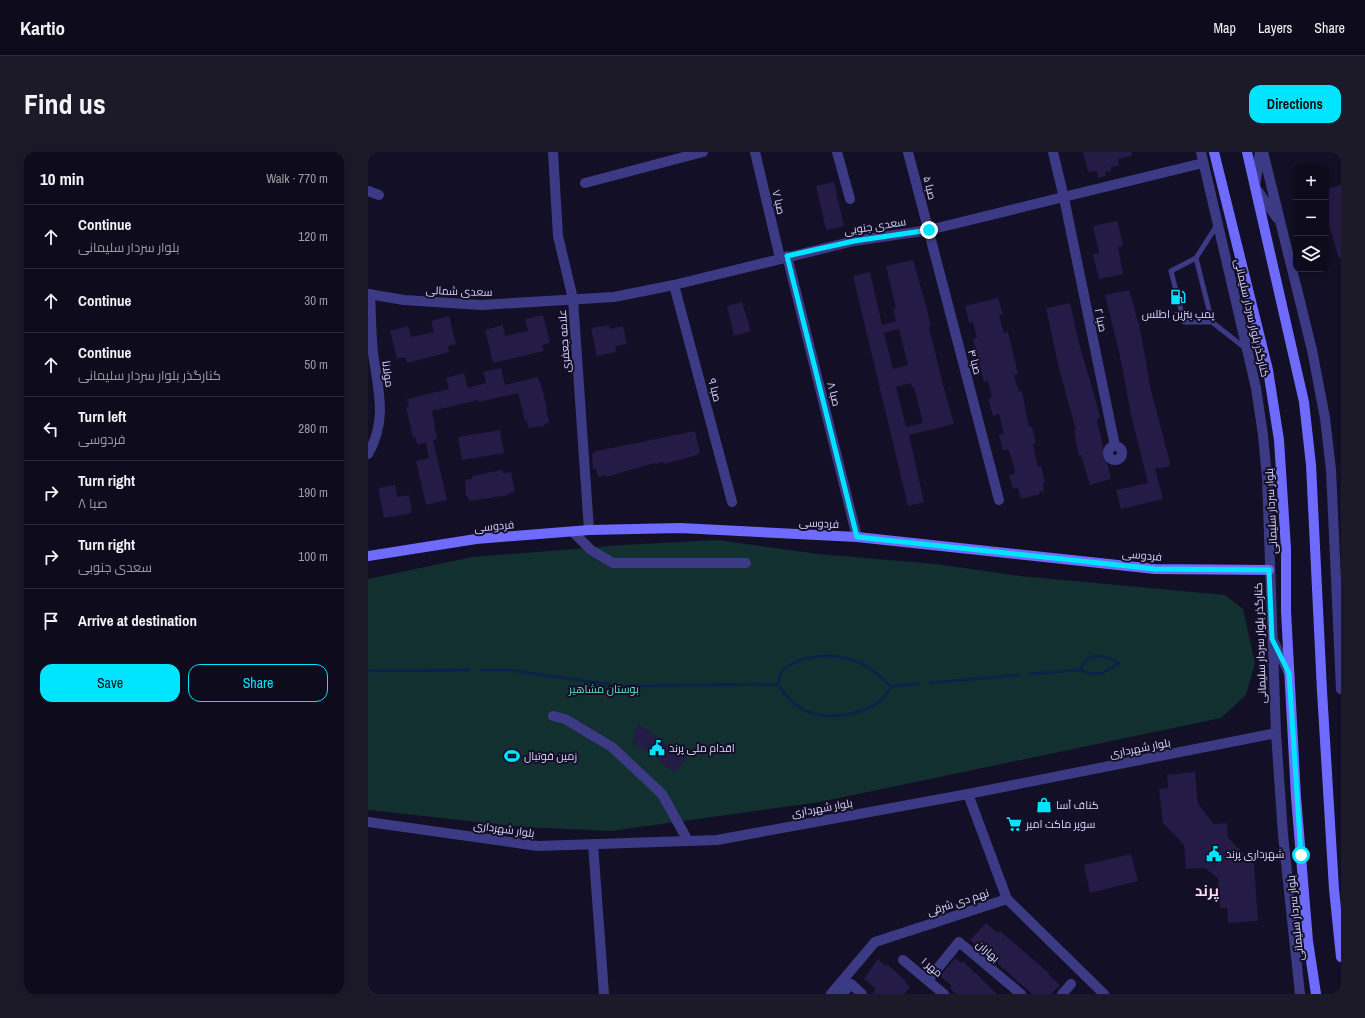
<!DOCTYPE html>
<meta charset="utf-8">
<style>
body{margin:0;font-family:"Archivo Narrow",Cairo,sans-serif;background:#1c1929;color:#f1f3f6}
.controls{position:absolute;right:12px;top:12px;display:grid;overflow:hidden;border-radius:8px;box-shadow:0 2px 10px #0003}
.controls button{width:36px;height:36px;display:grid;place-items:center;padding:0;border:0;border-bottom:1px solid #2e2b3b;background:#0e0b1c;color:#f1f3f6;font:20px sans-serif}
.stop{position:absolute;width:12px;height:12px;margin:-9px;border:3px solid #00e5ff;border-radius:50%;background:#fff}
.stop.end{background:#00e5ff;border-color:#fff;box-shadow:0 1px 4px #0008}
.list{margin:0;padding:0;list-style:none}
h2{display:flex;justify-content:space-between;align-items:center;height:52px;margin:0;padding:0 16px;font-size:17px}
h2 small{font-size:13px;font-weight:400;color:#9b9ba3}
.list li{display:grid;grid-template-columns:26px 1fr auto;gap:12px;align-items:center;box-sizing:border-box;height:64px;padding:0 16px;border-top:1px solid #2e2b3b}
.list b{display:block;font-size:15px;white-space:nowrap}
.list p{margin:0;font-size:13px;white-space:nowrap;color:#9b9ba3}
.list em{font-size:13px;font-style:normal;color:#9b9ba3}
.actions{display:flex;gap:8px;padding:12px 16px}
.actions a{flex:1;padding:9px 0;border:1px solid #00e5ff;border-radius:12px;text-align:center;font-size:14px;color:#00e5ff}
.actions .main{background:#00e5ff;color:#111}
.icon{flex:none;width:22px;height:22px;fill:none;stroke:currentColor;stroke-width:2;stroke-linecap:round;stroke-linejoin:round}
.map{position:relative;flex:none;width:973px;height:842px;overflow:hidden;border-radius:12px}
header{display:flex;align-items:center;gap:24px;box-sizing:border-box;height:56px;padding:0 20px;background:#0e0b1c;border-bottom:1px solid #2e2b3b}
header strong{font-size:19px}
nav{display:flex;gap:22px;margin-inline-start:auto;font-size:14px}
.intro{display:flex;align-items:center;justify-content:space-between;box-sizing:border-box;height:96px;padding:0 24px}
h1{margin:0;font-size:28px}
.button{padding:10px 18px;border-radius:12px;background:#00e5ff;color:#111;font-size:14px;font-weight:700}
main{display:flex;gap:24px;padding:0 24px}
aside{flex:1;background:#0e0b1c;border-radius:12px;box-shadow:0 2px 10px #0003}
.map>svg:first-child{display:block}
.green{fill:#12302f}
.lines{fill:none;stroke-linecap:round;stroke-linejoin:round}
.stream{stroke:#0c2248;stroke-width:3}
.building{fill:#241b47;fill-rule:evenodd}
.service{stroke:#3d3a85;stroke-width:5}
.minor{stroke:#3d3a85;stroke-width:10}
.tertiary{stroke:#3d3a85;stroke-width:10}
.secondary{stroke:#6f6bff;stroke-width:10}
.route{stroke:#00e5ff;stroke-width:5}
.labels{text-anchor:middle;stroke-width:4;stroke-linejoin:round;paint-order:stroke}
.street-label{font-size:11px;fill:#d9d4ff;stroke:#130f26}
.poi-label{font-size:11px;fill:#d9d4ff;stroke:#130f26;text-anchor:start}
.park-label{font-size:11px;fill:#5fe0c0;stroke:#130f26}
.district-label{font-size:15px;font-weight:bold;fill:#ffd6f0;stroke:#130f26}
</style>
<header>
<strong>Kartio</strong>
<nav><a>Map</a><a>Layers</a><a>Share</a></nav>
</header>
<div class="intro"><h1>Find us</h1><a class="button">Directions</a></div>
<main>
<aside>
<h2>10 min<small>Walk · 770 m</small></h2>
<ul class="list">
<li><svg class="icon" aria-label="ahead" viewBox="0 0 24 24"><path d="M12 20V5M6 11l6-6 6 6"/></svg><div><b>Continue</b><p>بلوار سردار سلیمانی</p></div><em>120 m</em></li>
<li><svg class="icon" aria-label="ahead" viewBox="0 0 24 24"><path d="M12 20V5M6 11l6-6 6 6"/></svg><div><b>Continue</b></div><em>30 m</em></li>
<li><svg class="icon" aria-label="ahead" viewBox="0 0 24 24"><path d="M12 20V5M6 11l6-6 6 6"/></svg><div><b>Continue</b><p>کنارگذر بلوار سردار سلیمانی</p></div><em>50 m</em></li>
<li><svg class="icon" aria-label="left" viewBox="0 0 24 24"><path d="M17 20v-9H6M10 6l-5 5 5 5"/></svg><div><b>Turn left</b><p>فردوسی</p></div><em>280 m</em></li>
<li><svg class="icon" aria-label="right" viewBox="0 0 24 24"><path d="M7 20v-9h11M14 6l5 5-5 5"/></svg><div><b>Turn right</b><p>صبا ۸</p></div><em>190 m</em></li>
<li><svg class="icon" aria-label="right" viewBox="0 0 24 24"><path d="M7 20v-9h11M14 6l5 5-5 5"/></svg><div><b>Turn right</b><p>سعدی جنوبی</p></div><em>100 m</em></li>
<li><svg class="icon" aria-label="arrive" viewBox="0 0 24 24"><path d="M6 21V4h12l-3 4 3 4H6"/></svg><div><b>Arrive at destination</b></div></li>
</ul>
<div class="actions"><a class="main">Save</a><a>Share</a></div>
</aside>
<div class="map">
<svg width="973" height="842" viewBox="0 0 973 842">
<rect width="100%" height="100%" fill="#130f26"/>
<path class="green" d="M350,388L450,402L568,412L652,424L857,443L875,457L887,511L878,543L853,566L452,650L243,679L155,675L0,658V427L104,405L255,393Z"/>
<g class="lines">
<path class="stream" d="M112,518H141L253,534L410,532C411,528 411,523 413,520C429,503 464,501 484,508C499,512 512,524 523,534L551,532
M712,518C720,498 736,503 751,511
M0,519L101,518
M661,522L712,518L725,522L735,521L751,511
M562,531L651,523
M410,532C429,564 459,570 493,559C507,554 517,548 523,534"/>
</g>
<path class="building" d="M715,0H764V4L750,7L751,14L743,15V19L737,20L738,24L730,26L729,19L720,20Z
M466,30L476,74L458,78L448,34Z
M973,33V106H971L958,64V37Z
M749,69L755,91V94L750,95L755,122L731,127L725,102L731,101L725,74Z
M545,108L559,157L563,174L561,175L574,229L586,272L541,283L556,350L540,354L485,124L502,120L514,173L528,169L525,157L528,156L518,114ZM531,177L540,213L525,217L516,181ZM543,231L544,236L546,235L555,271L538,275L528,235Z
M761,138L772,177L783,238L802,311V314L787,317L795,347L753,357L748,338L780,331L763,263L752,204L737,143Z
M630,146L635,162L631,163L636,181L640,180L650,222L646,223L651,240L654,239L661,275H664L668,291L665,292L670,315L673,314L677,331H675L676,339L671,340L672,342L653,347L650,336L645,337L641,323L647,322L644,307L640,297L635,299L631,283L636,282L631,262L625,264L620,247L624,245L620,229L616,230L605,187L609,186L605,170L601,171L597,154Z
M374,150L383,179L366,184L359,154Z
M702,151L711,191L728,249L732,265L729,269L743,327L722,333L713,303L711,304L706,279L708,278L691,216L678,156Z
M175,163L182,191L174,193L176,199L125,211L117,178L135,173L137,184L160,179L157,167Z
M81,164L88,192L80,194L81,200L39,211L37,205L29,207L22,179L40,174L43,185L66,180L63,169Z
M241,173L242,177L255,174L259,192L247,194L248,200L229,204L223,176Z
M133,216L137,233L170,225L176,243L181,271L176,272L177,274L160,276L159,269H157L150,241L111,250L110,248L64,259L69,287L65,288L79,348L58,353L48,309L61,306L58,291L49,292L47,285L45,286L38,255H41L39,247L81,237L78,226L96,221L100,236L118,231L115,220Z
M132,278L136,301L94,308L90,285Z
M327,279L332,301L326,304L296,312L295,310L288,312L287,311L238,325L237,323L230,325L228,317L225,318L224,302L229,299Z
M134,318L135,321L143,320L147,340L141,341V343L101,349L100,344L98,345L97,328L104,327V324Z
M27,333L29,345L41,343L44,361L16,366L10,336Z
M270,572L292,587L318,609L305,620L284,602L264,591Z
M827,620L830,652L846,672L859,671L860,686L886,712L890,769L860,771L859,756H852L850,726L837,716L818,717L816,693L795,671L791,637L800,636L799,623Z
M763,702L770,729L722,741L716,713Z
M618,771L630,781L632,779L681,821L680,822L692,833L683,842H664L628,810L627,812L608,796L609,794L602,788Z
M587,806L593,811L595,809L629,842H588L582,836L584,834L572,824Z
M510,807L518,814L519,812L538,829L537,830L542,835L536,842H504L508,837L496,827Z"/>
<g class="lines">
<path class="service" d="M849,73L828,106L844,170L877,196
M828,106L803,119L816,170H844"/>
<path class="minor" d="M387,0L412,106
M469,0L482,47
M540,0L631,348
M685,0L696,46L747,294
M217,31L335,0
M0,39L11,43
M419,104L489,385
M306,133L364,350
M740 301a7 7 0 1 1 14 0a7 7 0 1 1-14 0Z
M0,302C20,268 10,237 5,201C3,181 3,162 2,142
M205,380L223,398L245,411H378
M185,564L197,567L244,595L294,642L320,689
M639,747L736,842
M535,808L576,842
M560,828L591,790L653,842
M463,842L507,790L639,747L600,642
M474,842L483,832L494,842
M694,842L703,832"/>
<path class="tertiary" d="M185,0L190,84L205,147L221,378
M833,0L888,236L895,283L899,326L908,581L915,683L932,842
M892,0L887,35L909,66
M895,0L944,198L957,266L963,318L973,537
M0,142L36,148L113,153L246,145L306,133L486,89L561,78L835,11
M906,490L921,521
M0,670L170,694L349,688L600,642L908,581
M225,692L236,842"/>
<path class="secondary" d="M846,0L900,218L911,288L918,397V459L928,645L940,789L948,842
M879,0L936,250L943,313L954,539L966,737L973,805
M0,404L108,387L221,378L312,376L489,385L787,417L901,418"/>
</g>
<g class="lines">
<path class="route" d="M561,78L486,89L419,104L489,385L787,417L901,418L904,487L921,521L933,703"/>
</g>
<defs>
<symbol id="fuel-bare" viewBox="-9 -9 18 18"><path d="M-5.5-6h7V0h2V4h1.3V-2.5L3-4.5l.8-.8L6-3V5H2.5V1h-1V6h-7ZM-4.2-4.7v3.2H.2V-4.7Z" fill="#00e5ff" stroke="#130f26" stroke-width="2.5" paint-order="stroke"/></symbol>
<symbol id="civic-bare" viewBox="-9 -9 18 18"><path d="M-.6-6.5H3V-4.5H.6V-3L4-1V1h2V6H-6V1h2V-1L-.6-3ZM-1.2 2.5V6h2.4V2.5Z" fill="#00e5ff" stroke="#130f26" stroke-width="2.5" paint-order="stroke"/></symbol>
<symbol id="stadium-bare" viewBox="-9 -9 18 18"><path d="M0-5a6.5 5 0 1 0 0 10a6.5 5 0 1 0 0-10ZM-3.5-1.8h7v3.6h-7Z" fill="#00e5ff" stroke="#130f26" stroke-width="2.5" paint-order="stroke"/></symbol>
<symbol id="shop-bare" viewBox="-9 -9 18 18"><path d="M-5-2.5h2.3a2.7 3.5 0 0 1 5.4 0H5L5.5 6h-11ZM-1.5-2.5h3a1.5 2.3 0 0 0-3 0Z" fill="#00e5ff" stroke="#130f26" stroke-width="2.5" paint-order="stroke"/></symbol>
<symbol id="supermarket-bare" viewBox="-9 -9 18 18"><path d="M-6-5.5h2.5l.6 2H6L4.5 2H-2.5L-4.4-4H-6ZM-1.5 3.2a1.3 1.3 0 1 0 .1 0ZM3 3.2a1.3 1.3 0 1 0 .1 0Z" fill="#00e5ff" stroke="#130f26" stroke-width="2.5" paint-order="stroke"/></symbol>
</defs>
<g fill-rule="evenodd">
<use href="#fuel-bare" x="799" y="134" width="22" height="22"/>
<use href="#civic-bare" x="278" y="585" width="22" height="22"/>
<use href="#stadium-bare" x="133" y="593" width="22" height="22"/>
<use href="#shop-bare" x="665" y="642" width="22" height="22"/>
<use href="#supermarket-bare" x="635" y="661" width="22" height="22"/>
<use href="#civic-bare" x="835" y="691" width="22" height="22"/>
</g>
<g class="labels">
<g class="street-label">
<text transform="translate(562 36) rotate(76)" y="4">صبا ۵</text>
<text transform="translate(411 50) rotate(77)" y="4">صبا ۷</text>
<text transform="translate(507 74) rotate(-9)" y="4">سعدی جنوبی</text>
<text transform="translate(91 139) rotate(2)" y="4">سعدی شمالی</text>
<text transform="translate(884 166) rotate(77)" y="4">کنارگذر بلوار سردار سلیمانی</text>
<text transform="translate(733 168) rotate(78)" y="4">صبا ۲</text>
<text transform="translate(196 189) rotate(-94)" y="4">علامه جعفری</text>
<text transform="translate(607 210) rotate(75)" y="4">صبا ۴</text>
<text transform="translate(20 222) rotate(82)" y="4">مولانا</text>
<text transform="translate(347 238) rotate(75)" y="4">صبا ۹</text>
<text transform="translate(466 242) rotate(76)" y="4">صبا ۸</text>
<text transform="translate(903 359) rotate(-93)" y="4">بلوار سردار سلیمانی</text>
<text transform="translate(451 371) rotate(3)" y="4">فردوسی</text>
<text transform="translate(126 374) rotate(-5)" y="4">فردوسی</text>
<text transform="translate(774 403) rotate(5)" y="4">فردوسی</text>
<text transform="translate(892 491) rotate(-92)" y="4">کنارگذر بلوار سردار سلیمانی</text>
<text transform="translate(772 596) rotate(-11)" y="4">بلوار شهرداری</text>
<text transform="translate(454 656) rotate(-10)" y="4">بلوار شهرداری</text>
<text transform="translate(136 677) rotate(8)" y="4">بلوار شهرداری</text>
<text transform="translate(590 750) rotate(-18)" y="4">نهم دی شرقی</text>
<text transform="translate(927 766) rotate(-96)" y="4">بلوار سردار سلیمانی</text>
<text transform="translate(620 799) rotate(40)" y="4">بهاران</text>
<text transform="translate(564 815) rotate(40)" y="4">مهر ۱</text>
</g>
<g class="poi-label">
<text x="810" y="166" text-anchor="middle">پمپ بنزین اطلس</text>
<text x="301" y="600">اقدام ملی پرند</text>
<text x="156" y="608">زمین فوتبال</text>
<text x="688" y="657">کناف آسا</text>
<text x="658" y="676">سوپر ماکت امیر</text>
<text x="858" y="706">شهرداری پرند</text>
</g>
<g class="park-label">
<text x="236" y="541">بوستان مشاهیر</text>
</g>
<g class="district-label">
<text x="839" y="744">پرند</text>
</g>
</g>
</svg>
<div class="controls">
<button>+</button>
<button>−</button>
<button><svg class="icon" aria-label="layers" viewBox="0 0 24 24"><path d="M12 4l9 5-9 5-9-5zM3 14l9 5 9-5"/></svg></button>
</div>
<div class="stop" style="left:933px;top:703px"></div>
<div class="stop end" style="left:561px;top:78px"></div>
</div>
</main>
